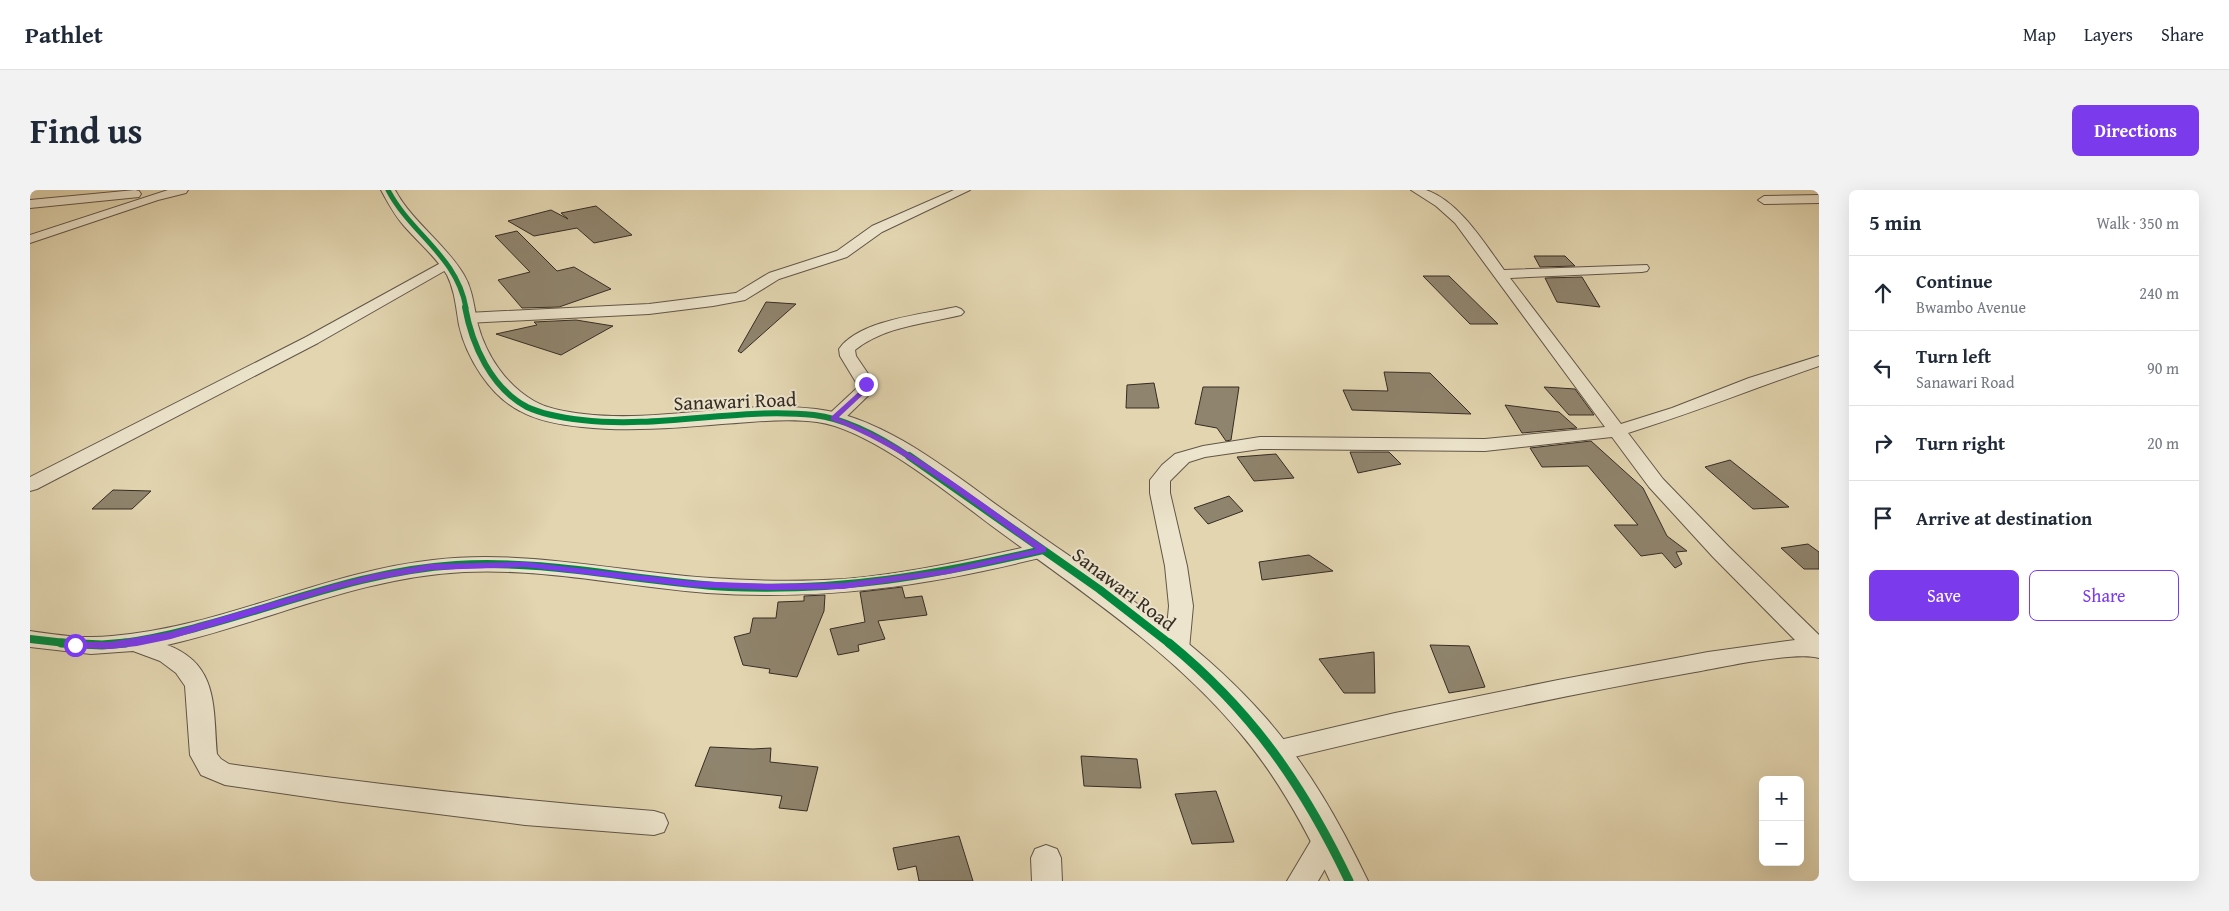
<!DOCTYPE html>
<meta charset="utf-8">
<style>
body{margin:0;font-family:"Gentium Book Plus",serif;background:#f2f2f3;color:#1f2937}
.controls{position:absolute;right:15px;bottom:15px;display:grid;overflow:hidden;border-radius:8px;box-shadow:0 5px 20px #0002}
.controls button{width:45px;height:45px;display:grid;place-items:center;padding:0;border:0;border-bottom:1px solid #e0e1e3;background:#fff;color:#1f2937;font:25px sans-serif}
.stop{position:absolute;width:15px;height:15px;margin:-11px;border:4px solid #7c3aed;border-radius:50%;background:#fff}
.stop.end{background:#7c3aed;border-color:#fff;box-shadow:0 1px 5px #0008}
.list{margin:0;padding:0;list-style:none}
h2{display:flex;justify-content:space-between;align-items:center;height:65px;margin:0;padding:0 20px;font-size:21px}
h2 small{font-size:16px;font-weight:400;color:#747a83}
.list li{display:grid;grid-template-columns:32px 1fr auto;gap:15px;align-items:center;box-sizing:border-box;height:75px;padding:0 20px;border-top:1px solid #e0e1e3}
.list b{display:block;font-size:19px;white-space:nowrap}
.list p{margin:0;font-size:16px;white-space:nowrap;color:#747a83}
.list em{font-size:16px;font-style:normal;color:#747a83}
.actions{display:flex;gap:10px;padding:15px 20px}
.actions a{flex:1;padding:11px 0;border:1px solid #7c3aed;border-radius:8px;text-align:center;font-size:18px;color:#7c3aed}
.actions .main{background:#7c3aed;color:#fff}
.icon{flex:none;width:28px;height:28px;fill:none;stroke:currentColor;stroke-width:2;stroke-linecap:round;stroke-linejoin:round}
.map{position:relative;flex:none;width:1789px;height:691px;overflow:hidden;border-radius:8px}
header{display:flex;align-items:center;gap:30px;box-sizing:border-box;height:70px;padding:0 25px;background:#fff;border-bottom:1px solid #e0e1e3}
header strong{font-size:24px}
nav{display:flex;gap:28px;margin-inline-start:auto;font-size:18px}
.intro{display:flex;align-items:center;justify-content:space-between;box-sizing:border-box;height:120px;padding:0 30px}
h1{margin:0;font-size:35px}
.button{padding:12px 22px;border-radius:8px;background:#7c3aed;color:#fff;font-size:18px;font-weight:700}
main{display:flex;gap:30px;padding:0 30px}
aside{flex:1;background:#fff;border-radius:8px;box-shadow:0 5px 20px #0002}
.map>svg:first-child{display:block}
.building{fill:#8f846d;stroke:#362c25}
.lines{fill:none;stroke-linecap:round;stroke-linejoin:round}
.minor-casing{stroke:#615648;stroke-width:2}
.tertiary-casing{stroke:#615648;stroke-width:2}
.minor{fill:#ece4cc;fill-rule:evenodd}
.tertiary{fill:#ece4cc;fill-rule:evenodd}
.cycleway-far3-casing{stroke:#ece4cc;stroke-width:7}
.cycleway-far2-casing{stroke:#ece4cc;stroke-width:9}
.cycleway-far1-casing{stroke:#ece4cc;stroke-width:11}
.cycleway-casing{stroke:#ece4cc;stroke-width:12}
.cycleway-far3{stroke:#00873e;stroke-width:5}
.cycleway-far2{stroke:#00873e;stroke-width:6}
.cycleway-far1{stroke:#00873e;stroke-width:8}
.cycleway{stroke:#00873e;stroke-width:9}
.route{fill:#7c3aed}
.labels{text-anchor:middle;stroke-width:4;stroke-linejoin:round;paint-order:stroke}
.street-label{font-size:20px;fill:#362c25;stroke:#ece4cc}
</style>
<header>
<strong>Pathlet</strong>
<nav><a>Map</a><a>Layers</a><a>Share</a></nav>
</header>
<div class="intro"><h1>Find us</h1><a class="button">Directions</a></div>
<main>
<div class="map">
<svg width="1789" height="691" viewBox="0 0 1789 691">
<rect width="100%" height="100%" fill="#e2d5b0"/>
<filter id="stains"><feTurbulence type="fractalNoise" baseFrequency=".004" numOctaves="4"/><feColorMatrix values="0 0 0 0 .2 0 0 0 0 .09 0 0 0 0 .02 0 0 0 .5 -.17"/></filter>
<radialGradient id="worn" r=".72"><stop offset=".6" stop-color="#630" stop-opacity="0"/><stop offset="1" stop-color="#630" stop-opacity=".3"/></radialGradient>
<path class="building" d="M566,16L602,45L564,53L547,38L504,46L478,31L521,20L538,29L531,23Z
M487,41L527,81L544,77L581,99L529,117L492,118L468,90L500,82L465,46Z
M1504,66H1535L1545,76L1510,77Z
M1393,86H1419L1468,134H1440Z
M1552,87L1570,117L1527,112L1515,88Z
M736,112L766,114L711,163L708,161Z
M546,130L583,136L531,165L466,144L507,135L504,132Z
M1354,182L1400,183L1441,224L1322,220L1313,200L1358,201Z
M1124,193L1129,218H1096L1097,195Z
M1173,197H1209L1201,250L1196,251L1187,238L1165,234Z
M1514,197L1545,199L1564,225H1539Z
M1475,215L1529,222L1547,238L1492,243Z
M1561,251L1613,298L1637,346L1657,361L1646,362L1652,374L1645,378L1632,363L1611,366L1584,335H1608L1558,276L1512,277L1500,258Z
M1320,262H1359L1371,274L1328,283Z
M1246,264L1264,288L1224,291L1207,267Z
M1700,270L1759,317L1723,319L1675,277Z
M83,300L121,301L102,319H62Z
M1199,306L1213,321L1178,334L1164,318Z
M1778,354L1789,362V379H1774L1751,358Z
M1279,365L1303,381L1232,390L1229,372Z
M872,397L875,408L892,406L897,425L848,431L855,449L828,455L829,461L808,465L800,439L835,432L830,402Z
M795,405L794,421L767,487L739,483L740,479L713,475L704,447L720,443L723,428H746L748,412L774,411V406Z
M1400,455L1439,456L1455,497L1419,503Z
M1344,462L1345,503H1314L1289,469Z
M680,557L723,559L741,558L740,572L788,577L777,621L749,618L752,606L665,596Z
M1051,566L1107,569L1111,598L1054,596Z
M1186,601L1204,652L1162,654L1145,604Z
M929,646L943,691H889L886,676L868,680L863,658Z"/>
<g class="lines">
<defs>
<path id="minor" d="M105,0L109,1L111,4L109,7L0,18V10Z
M138,0H158L156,3L128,10L0,53V45Z
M924,0H940L852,42L817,67L749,89L715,110L683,116L619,124L437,133L432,131L429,128L432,125L437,123L619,114L706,103L739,83L807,61L842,36Z
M1381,0C1386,0 1392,0 1396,0C1429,11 1455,54 1474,80L1617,75L1619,78L1617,81L1612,82L1480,88L1591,234L1642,218L1719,188L1789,166V176C1725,198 1663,223 1598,243L1633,289L1699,357L1789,445V468C1766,461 1692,477 1665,482C1524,507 1383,538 1243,572L1233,568L1229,561L1233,554L1365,523L1528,490L1678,462L1765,450L1683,367L1619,297L1582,247L1455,261L1230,259L1175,267L1159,272L1140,291V303L1157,376L1163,416L1159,459L1156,465L1147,468L1138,465L1135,459L1139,416L1135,376L1120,303V290L1132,275L1145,264L1173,256L1230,247L1455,249L1575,237L1425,33L1406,16Z
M1789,5V13L1734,14L1728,10L1734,6Z
M418,69L425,73L423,76L288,153L7,299L0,301V287L276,147Z
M926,117L931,119L934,122L931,125C895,134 855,136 825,160L826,166L845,194V199L810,233L804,234L798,233L795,229L798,225L827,198V194L810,166L809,159C829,130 894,124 926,117Z
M1013,353L1021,355L1024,360L1021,365C904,395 798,411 677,403C596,397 516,378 434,382C330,387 237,432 137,455C189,474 183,518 187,564L191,569L199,574C341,594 482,610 624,621L634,624L638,633L634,642L624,645L495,635L312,612L195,595L171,585L160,565L155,496L146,483L130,471L103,461L61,464L0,457V441C27,445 55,449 82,446C193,437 293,382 403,370C496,359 588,382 681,388C725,391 770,392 815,389C882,383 948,368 1013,353Z
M1298,636L1308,639L1313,648L1288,691H1257L1288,639Z
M1016,655L1027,659L1031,668L1032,691H1002L1001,668L1005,659Z"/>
<path id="tertiary" d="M351,0H365C383,33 415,53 434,85C443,100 444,118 448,135C456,165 476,195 504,211C518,219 537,222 554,224C631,233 709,210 786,219C858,227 930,290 988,330C1074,391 1165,447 1235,527C1278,576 1310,633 1338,691H1300C1276,639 1248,588 1211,544C1141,460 1049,400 962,336C919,304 840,239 787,232C756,228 723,232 692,234C645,238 598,242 552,237C531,235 508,231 490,221C460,206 436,167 429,135C426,118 425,101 417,85C406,67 389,53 375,37C365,26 358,13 351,0Z"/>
</defs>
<use href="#minor" class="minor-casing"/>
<use href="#tertiary" class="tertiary-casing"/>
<use href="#minor" class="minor"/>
<use href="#tertiary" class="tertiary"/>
<defs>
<path id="cycleway-far3" d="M358,0C381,44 427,66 436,118"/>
<path id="cycleway-far2" d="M435,117C442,155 461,198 497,217C514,225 534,228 552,230C630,239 707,217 784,225C818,229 852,248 880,267"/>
<path id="cycleway-far1" d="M879,266L1069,399L1140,454
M0,449L44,454
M86,454C202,439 308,382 426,375C518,369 608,392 699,397C811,402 905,385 1013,360"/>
<path id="cycleway" d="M31,453L72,455L96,453
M1139,453C1222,521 1273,595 1319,691"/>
</defs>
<use href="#cycleway-far3" class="cycleway-far3-casing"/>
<use href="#cycleway-far2" class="cycleway-far2-casing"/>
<use href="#cycleway-far1" class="cycleway-far1-casing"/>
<use href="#cycleway" class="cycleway-casing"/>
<use href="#cycleway-far3" class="cycleway-far3"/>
<use href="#cycleway-far2" class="cycleway-far2"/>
<use href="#cycleway-far1" class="cycleway-far1"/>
<use href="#cycleway" class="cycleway"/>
</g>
<path class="route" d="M836,192L840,194L838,200L808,228C883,256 951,313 1016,358V362L918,384L813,399L742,400L661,397L495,377L401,380L344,390L307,399L141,449L107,456L80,459L45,458L40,455L45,452H80L140,442L305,394L344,384L401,374L495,372L661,391L742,394L813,393L918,379L1006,359C941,313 877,259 801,230V227L833,198V194Z"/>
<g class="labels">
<g class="street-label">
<text transform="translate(705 211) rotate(-2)" y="7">Sanawari Road</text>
<text transform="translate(1094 399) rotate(37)" y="7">Sanawari Road</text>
</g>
</g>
<rect width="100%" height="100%" filter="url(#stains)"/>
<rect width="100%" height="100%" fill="url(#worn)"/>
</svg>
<div class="controls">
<button>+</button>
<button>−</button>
</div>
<div class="stop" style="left:45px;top:455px"></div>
<div class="stop end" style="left:836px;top:194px"></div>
</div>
<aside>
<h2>5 min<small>Walk · 350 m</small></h2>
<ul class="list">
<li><svg class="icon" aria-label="ahead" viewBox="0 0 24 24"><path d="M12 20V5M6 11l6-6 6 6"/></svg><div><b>Continue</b><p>Bwambo Avenue</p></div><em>240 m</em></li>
<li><svg class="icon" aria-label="left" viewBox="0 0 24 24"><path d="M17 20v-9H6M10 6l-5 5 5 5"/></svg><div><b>Turn left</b><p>Sanawari Road</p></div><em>90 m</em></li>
<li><svg class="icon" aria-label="right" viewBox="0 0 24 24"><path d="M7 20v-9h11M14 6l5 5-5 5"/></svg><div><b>Turn right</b></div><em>20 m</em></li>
<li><svg class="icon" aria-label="arrive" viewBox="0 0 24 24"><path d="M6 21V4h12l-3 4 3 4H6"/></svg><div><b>Arrive at destination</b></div></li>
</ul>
<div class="actions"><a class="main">Save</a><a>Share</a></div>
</aside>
</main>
